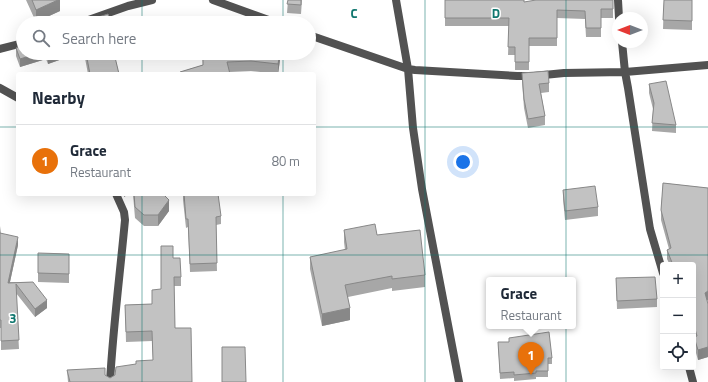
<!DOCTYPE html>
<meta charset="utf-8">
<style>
body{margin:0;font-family:"Titillium Web",sans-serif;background:#f2f2f3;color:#1f2937}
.controls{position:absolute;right:12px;bottom:12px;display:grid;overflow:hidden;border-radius:4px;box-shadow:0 4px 16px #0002}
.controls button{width:36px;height:36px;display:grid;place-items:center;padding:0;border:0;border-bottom:1px solid #e0e1e3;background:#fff;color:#1f2937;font:20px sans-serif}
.compass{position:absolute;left:612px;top:12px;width:36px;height:36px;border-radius:50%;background:#fff;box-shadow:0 4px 16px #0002;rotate:270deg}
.you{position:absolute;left:463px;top:162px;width:14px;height:14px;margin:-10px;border:3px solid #fff;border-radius:50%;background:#1a73e8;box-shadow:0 0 0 6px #1a73e833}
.badge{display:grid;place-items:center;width:26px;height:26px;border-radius:50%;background:#000;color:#fff;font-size:13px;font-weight:700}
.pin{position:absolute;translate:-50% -33px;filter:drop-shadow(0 1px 2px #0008)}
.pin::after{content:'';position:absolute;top:21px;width:14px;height:12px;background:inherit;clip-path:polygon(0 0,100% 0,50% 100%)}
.popup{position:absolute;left:486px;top:277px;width:90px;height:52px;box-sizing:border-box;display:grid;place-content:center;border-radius:4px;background:#fff;filter:drop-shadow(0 1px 3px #0005);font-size:13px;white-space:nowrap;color:#747a83}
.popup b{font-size:15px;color:#1f2937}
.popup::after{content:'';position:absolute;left:50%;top:100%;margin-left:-8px;border:8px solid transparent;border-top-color:#fff}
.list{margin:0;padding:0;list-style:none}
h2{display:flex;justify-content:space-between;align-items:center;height:52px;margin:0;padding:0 16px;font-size:17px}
h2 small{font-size:13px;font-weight:400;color:#747a83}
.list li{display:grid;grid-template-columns:26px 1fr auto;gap:12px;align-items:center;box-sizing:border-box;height:72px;padding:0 16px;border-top:1px solid #e0e1e3}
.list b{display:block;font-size:15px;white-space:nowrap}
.list p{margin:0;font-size:13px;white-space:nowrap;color:#747a83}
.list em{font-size:13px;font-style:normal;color:#747a83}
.icon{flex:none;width:22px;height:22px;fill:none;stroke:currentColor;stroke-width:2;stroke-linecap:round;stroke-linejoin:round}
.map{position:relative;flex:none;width:708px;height:382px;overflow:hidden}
.search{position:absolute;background:#fff;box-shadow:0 4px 16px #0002;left:16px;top:16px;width:300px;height:44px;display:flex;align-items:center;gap:10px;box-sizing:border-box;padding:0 14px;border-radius:22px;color:#747a83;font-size:15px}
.panel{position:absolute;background:#fff;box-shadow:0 4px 16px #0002;left:16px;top:72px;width:300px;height:124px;border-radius:4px}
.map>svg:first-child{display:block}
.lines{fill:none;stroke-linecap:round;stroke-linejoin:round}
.street{stroke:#525252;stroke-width:8}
.wall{fill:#a7a7a7}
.shaded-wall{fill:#888}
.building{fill:#c2c2c2;stroke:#888}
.grid{fill:none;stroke:#0f766e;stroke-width:1;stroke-opacity:0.55}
.grid-label{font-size:13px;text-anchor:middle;font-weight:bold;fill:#0f766e;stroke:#fff;stroke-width:3;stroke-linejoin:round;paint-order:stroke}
</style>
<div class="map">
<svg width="708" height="382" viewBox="0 0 708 382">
<rect width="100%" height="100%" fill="#fff"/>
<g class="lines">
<path class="street" d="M213,0L277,23
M396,0L408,69L413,128L422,189L459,382
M618,0L619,18
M80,23L128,6L152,0
M309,35L408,69L415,70L517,76H534L564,73L625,72L708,65
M622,42L625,72L628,88L650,229L663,273
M0,49L23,43
M0,88L18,98
M689,367L693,382
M110,382C113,328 120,274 125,220L124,212L116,194"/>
</g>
<path class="wall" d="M26,0H60V11L36,22Z
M288,0H302L301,14L287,13Z
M445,0L524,2L613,0V18H601V37H586L585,19L557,18V46H529V70H515V55H508L509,26H445Z
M664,0H692V30L663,29Z
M16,48L23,53H79L48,64L46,59L20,67L16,56Z
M84,53H114L119,74H88Z
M202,53H281L278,74L251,71L229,72L230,74H180V72L203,65Z
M522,73L549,83V92L541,93L545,116V125L528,128L524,108L522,82Z
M649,84L676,125V133L652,131L653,109L649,93Z
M663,183L708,188V300L707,301L708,304V357L698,360L694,346V337L693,331V265H670L667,259V250L669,249L661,220V210Z
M563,190L598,207V216L565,220L563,199Z
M133,194H163L169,211L158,226H144L135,218Z
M183,194L221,216V224L216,225L217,271L190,272L188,227L186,228L183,200Z
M0,226L1,233L18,245L10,282H33L47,308L35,317L16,293L19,349L1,350V328H0Z
M344,230L377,235L425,275V287L392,291V288L348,297L350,320L322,326L310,269V257L345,250L344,242Z
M38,253L69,254V283L38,282Z
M173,258L181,277V286H174L175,328L192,382H68L67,370L105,375L110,378L136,364L153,360L152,341L126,342L125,305L152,304L161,289Z
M616,278L657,299V307L617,309Z
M498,342L552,358V364H548V377H536V379L514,381V378L500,379Z"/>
<path class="shaded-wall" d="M58,0H60V11L36,22V10Z
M39,53H46V59L20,67V59Z
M56,53H79L48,64V56Z
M280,53H281L278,74V64Z
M124,194H129L124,197Z
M169,200V211L158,226V215Z
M18,237V245L8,291V283Z
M708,291V300L705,302V293Z
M47,300V308L35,317V309Z
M350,308V320L322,326V314Z
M708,347V357L698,360V350Z"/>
<path class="building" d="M32,0H58L36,10Z
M288,0H301V5L287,4Z
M445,0H524V2L536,0H613V9H601V28H586L585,11L557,10V38H529V62H515V47H508L509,18H445Z
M664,0H692V21L663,20Z
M108,14L111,23H79Z
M23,45V53H39L20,59L16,48Z
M47,53H56L48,56Z
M86,53H114L119,74H90Z
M203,53H280L278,64L251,61L227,62L230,74H181L180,72L203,65Z
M548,71L549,83L539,84L545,116L528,119L524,99L522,73Z
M666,81L676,125L652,123L654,103L649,84Z
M663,183L708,188V291L705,293L708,304V347L698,350L694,337L697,336L693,322V265H673L667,250L671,248L661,210Z
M595,186L598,207L565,211L563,190Z
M134,194H163L169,200L158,215H144L135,207Z
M184,194H218L221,216L216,217L217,263L190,264L188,219H186Z
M375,224L377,235L420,230L425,275L392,279V276L345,285L350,308L322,314L310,257L347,249L344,230Z
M0,233L18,237L8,283L33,282L47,300L35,309L16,284L19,340L1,341V320H0Z
M161,246H173V258H180L181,277H174L175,328H191L192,382H70L67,370L105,368V375L110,378L115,375L116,367L136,364V361L153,360L152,331L126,332L125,305L152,304V290L161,289Z
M38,253L69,254V274L38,273Z
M655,277L657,299L617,301L616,278Z
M549,332L552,358H548V371H536V373L514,375V372L500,373L498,342H509V338Z
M222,347H245L246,382H222Z"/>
<path class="grid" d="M142,0V23M283,0V23M425,0V382M566,0V382M142,53V74M283,53V74M0,127H18M314,127H708M142,194V382M283,194V382M0,255H708"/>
<g class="grid-label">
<text x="354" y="18">C</text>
<text x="496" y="18">D</text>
<text x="13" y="323">3</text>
</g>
</svg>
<div class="controls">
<button>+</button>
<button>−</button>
<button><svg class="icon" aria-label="locate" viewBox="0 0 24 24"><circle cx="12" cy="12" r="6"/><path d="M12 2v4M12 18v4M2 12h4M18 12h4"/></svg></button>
</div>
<svg class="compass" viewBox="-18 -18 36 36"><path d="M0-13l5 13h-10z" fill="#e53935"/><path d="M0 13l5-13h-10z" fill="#747a83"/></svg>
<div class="you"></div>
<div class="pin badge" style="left:531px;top:375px;background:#e8710a">1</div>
<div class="popup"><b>Grace</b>Restaurant</div>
<div class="search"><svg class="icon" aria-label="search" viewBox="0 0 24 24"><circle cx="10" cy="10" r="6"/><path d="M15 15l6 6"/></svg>Search here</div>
<section class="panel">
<h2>Nearby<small></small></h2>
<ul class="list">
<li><span class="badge" style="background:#e8710a">1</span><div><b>Grace</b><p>Restaurant</p></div><em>80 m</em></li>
</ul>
</section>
</div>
